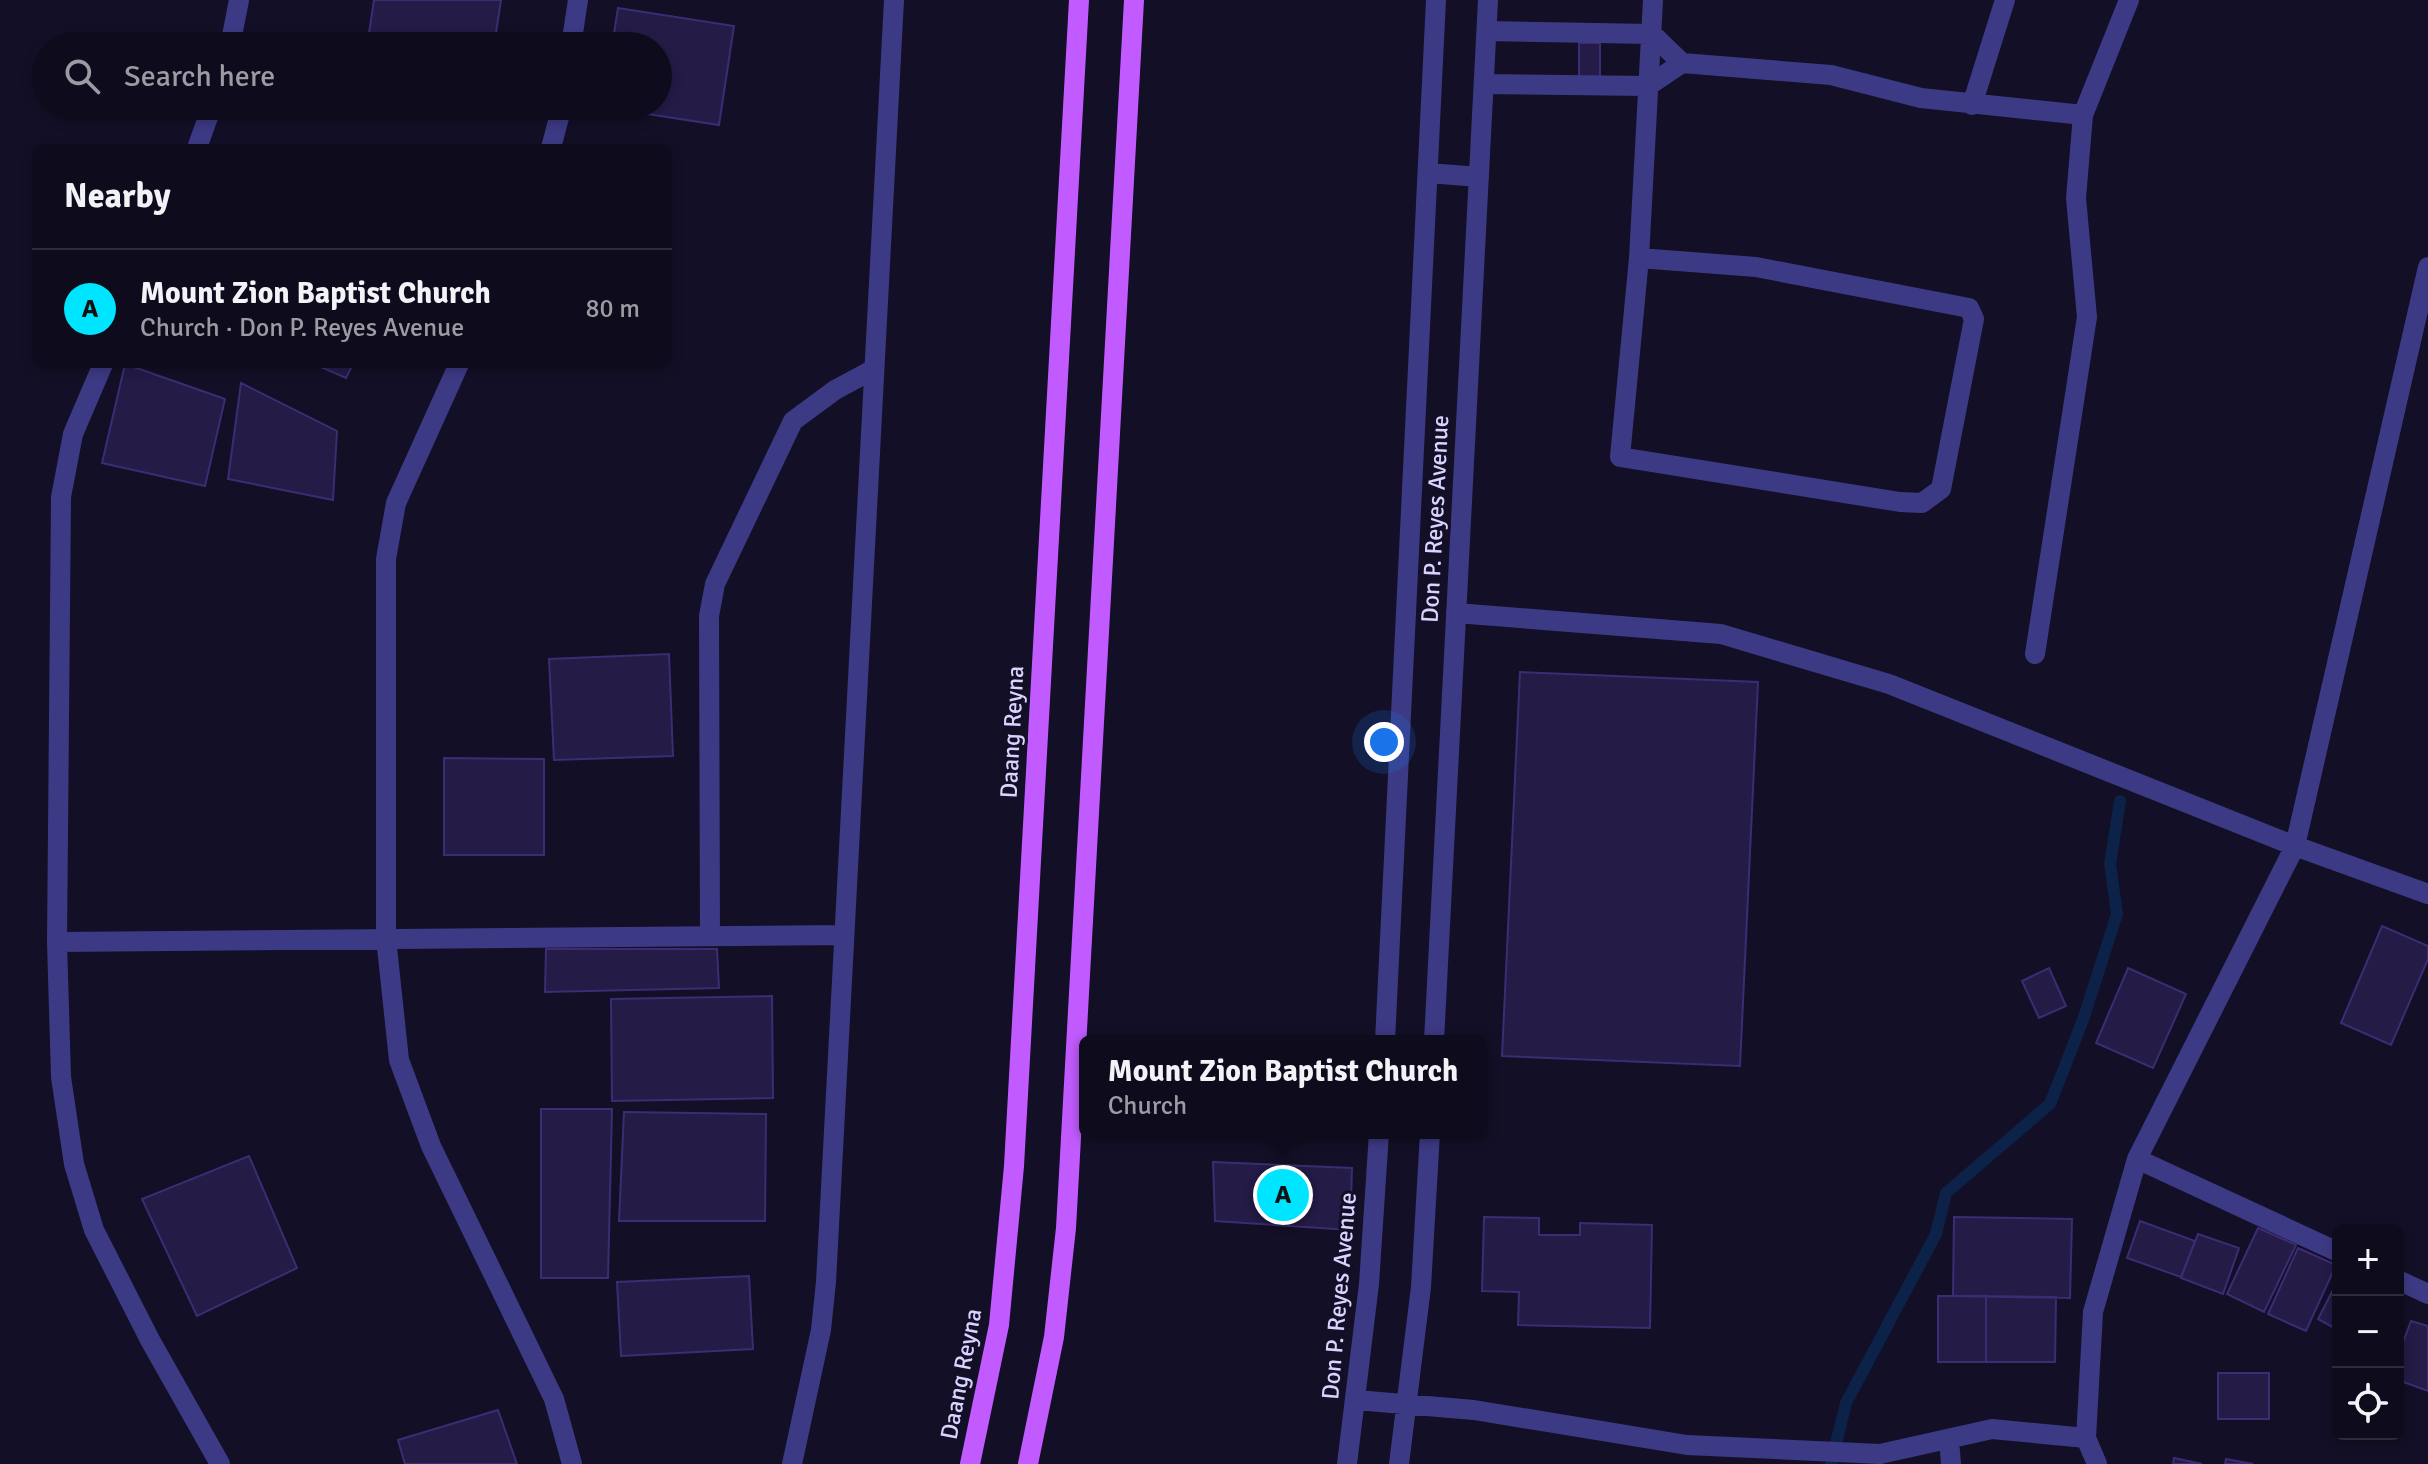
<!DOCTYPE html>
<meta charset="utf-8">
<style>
body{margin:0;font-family:Signika,sans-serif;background:#171425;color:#f1f3f6}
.controls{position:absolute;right:24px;bottom:24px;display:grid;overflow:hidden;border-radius:12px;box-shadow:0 4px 12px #0003}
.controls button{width:72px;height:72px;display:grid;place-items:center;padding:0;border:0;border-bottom:2px solid #2e2b3b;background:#0e0b1c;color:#f1f3f6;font:40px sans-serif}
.you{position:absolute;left:1384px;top:742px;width:28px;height:28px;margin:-20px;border:6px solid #fff;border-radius:50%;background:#1a73e8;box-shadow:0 0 0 12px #1a73e833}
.badge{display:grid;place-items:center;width:52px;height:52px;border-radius:50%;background:#00e5ff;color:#111;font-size:26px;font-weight:700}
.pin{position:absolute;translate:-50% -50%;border:4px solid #fff;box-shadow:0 2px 8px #0006}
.popup{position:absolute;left:1079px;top:1035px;width:408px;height:104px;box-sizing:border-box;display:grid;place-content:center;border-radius:12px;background:#0e0b1c;filter:drop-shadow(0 2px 6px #0005);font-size:26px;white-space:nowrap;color:#9b9ba3}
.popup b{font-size:30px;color:#f1f3f6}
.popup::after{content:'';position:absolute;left:50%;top:100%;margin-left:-16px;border:16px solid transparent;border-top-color:#0e0b1c}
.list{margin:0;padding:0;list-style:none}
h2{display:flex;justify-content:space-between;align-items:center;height:104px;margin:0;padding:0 32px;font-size:34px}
h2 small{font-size:26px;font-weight:400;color:#9b9ba3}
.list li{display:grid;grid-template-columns:52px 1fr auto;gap:24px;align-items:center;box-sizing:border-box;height:120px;padding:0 32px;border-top:2px solid #2e2b3b}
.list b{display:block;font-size:30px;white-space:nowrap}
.list p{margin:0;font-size:26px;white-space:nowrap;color:#9b9ba3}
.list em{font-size:26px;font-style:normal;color:#9b9ba3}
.icon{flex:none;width:44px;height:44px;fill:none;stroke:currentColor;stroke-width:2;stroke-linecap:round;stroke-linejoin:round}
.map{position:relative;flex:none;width:2428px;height:1464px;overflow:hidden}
.search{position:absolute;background:#0e0b1c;box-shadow:0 4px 12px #0003;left:32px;top:32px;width:640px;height:88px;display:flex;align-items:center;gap:20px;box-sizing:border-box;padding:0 28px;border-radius:44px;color:#9b9ba3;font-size:30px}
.panel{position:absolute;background:#0e0b1c;box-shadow:0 4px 12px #0003;left:32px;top:144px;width:640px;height:224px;border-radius:12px}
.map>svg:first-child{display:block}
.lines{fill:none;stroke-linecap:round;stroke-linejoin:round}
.stream{stroke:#0c2248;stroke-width:12}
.building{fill:#241b47;stroke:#3b2d73;stroke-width:2}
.minor{stroke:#3d3a85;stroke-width:20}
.major{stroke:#c25bff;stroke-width:20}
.labels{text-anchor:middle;stroke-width:6;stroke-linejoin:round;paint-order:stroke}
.street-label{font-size:24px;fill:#d9d4ff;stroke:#130f26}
</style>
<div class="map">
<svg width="2428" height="1464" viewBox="0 0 2428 1464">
<rect width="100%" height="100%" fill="#130f26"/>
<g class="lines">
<path class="stream" d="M1831,1464L1846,1403L1936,1234L1946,1193L2050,1104L2083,1020L2117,914L2110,864L2120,801"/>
</g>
<path class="building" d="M374,0H501L494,46H367Z
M618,8L734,26L719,125L602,107L658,106V46H612Z
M1579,43H1600V77H1579Z
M125,364L225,399L205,486L102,463Z
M314,364H353L346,378Z
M241,383L337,431L333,500L228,479Z
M669,654L673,756L554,760L549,659Z
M1520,672L1758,682L1740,1066L1502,1056Z
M444,758L544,759V855H444Z
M2382,926L2428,946V959L2391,1045L2341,1023Z
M546,949H717L719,988L545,992Z
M2049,968L2066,1006L2039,1018L2022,981Z
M2128,968L2186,994L2153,1068L2096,1043Z
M772,996L773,1098L612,1101L611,999Z
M541,1109H612L608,1278H541Z
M624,1112L766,1114L765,1221H619Z
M249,1156L297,1268L197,1316L142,1199Z
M1213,1162L1352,1168L1350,1230L1215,1221Z
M1484,1217L1539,1218V1235H1580V1223L1652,1225L1650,1328L1518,1325L1519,1292L1482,1291Z
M1954,1217L2072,1219L2070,1298L1953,1296Z
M2140,1221L2195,1241L2181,1277L2127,1258Z
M2258,1228L2296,1245L2264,1312L2227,1294Z
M2198,1234L2239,1248L2223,1294L2181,1278Z
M2298,1248L2336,1265L2306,1331L2268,1314Z
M749,1276L753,1349L621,1356L617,1282Z
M2338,1280V1330L2318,1319Z
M1938,1296H1986V1362H1938Z
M1986,1296L2056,1297L2055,1362H1986Z
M2411,1321L2428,1326V1391L2398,1380V1356Z
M2218,1373H2269V1419H2218Z
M498,1410L517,1464H405L398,1440Z
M2174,1458L2202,1464H2173Z
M2226,1459L2253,1464H2225Z"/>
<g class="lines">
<path class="minor" d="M1487,31L1652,34L1682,63
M230,46L239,0
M571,46L578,0
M1484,84L1648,86L1682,63L1831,75L1921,98L2083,115
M1972,105L2005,0
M197,148L212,106
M551,148L562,106
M1428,173L1479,177
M1639,258L1756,267L1969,308L1974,319L1941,489L1922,503L1900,502L1620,457L1639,258L1653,0
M103,364L73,434L61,497L57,942L61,1077L74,1164L94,1230L150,1340L220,1464
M459,364L396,503L386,559V938L399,1060L431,1146L554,1399L572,1464
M1456,613L1721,634L1889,684L2295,846L2428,894
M2035,654L2087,317L2076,198L2083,115L2129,0
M710,935L709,616L715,584L793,421L835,390L874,369
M57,942L843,935
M1385,1041L1436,0
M1434,1041L1488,0
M2137,1159L2338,1252
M2398,1280L2428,1294
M1356,1400L1474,1410L1687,1445L1880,1454L1992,1429L2086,1438
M1949,1439L1951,1464
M792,1464L821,1330L826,1282L894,0
M1347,1464L1369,1284L1379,1133
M1399,1464L1421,1287L1430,1133
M2097,1464L2086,1438L2093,1312L2137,1159L2295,846L2428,267"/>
<path class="major" d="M970,1464L999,1325L1014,1166L1079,0
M1028,1464L1054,1337L1066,1228L1134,0"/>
</g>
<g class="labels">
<g class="street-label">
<text transform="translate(1435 519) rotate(-87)" y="8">Don P. Reyes Avenue</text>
<text transform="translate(1012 732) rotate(-87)" y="8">Daang Reyna</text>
<text transform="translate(1339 1296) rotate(-85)" y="8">Don P. Reyes Avenue</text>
<text transform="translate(961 1374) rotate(-79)" y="8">Daang Reyna</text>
</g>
</g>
</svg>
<div class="controls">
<button>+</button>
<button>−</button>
<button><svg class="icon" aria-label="locate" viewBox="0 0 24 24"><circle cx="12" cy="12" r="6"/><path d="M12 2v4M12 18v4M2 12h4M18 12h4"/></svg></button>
</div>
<div class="you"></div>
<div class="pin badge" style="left:1283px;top:1195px">A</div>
<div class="popup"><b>Mount Zion Baptist Church</b>Church</div>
<div class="search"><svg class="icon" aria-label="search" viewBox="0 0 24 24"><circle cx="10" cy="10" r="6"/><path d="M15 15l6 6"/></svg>Search here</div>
<section class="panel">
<h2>Nearby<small></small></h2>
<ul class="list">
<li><span class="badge">A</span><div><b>Mount Zion Baptist Church</b><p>Church · Don P. Reyes Avenue</p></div><em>80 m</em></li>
</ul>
</section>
</div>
